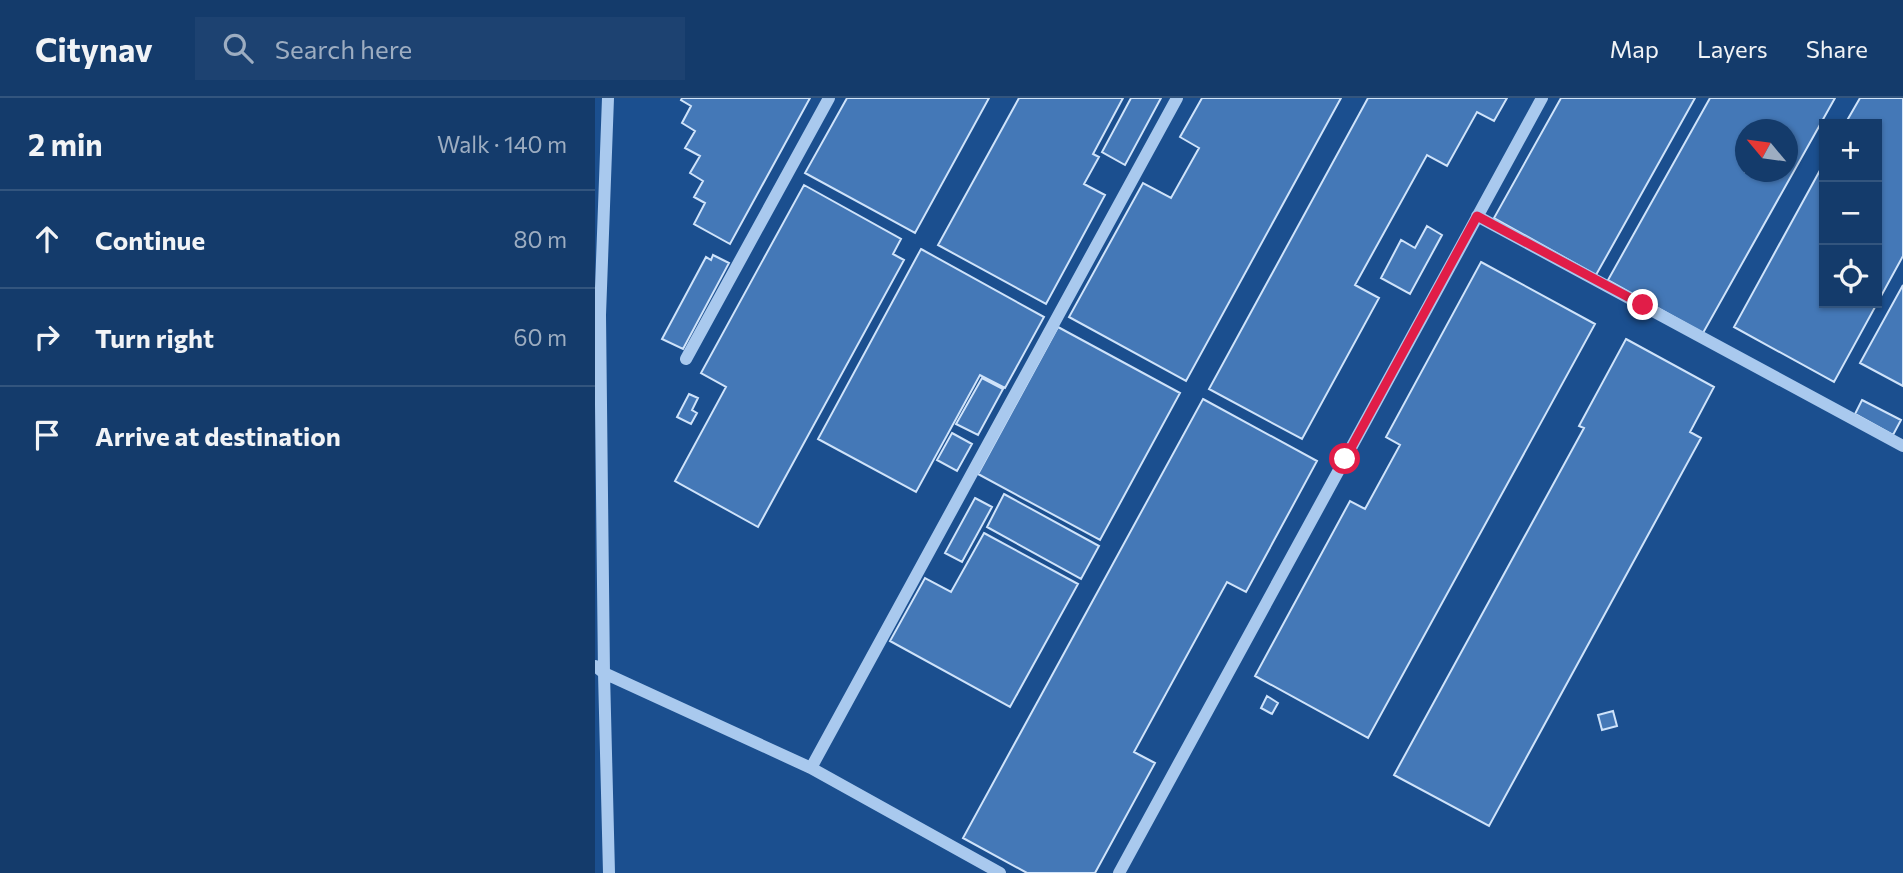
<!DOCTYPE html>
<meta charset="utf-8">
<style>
body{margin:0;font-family:Commissioner,sans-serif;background:#1d4271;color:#f1f3f6}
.controls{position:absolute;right:21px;top:21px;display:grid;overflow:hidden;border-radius:0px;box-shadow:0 2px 5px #0004}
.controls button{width:63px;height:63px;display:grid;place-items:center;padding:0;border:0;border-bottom:2px solid #33557e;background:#143b6b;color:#f1f3f6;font:35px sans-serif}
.compass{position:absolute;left:1140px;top:21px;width:63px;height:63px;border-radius:50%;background:#143b6b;box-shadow:0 2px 5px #0004;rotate:299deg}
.stop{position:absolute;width:21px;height:21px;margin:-16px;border:5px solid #e11d48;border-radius:50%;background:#fff}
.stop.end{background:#e11d48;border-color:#fff;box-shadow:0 2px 7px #0008}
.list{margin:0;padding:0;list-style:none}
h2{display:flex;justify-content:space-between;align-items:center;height:91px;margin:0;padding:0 28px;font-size:30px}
h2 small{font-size:23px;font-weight:400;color:#9dadc1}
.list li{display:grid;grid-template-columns:46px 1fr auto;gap:21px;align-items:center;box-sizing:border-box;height:98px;padding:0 28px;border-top:2px solid #33557e}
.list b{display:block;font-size:26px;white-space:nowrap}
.list em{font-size:23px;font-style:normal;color:#9dadc1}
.icon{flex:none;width:38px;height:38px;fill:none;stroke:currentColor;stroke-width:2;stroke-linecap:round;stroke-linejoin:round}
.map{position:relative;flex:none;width:1308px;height:775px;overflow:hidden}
header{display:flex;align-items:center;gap:42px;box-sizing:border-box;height:98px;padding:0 35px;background:#143b6b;border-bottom:2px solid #33557e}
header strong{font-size:33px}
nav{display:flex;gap:38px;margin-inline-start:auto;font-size:24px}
.search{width:490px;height:63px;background:#1d4271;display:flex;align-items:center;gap:18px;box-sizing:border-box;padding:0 24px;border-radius:0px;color:#9dadc1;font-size:26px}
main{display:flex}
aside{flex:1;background:#143b6b}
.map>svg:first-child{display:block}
.building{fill:#4478b7;stroke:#cfe3fa;stroke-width:2;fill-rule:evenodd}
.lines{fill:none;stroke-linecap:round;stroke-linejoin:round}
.minor{stroke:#a9c9ee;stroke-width:12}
.route{stroke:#e11d48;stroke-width:9}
</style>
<header>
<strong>Citynav</strong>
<div class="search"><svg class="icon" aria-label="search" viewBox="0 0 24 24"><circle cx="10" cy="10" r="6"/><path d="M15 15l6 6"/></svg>Search here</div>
<nav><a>Map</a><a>Layers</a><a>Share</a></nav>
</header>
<main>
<aside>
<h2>2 min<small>Walk · 140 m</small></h2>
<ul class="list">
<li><svg class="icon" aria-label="ahead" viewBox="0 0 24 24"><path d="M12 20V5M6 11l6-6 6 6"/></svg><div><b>Continue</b></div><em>80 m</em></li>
<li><svg class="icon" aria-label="right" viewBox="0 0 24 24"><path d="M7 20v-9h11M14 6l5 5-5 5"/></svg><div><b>Turn right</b></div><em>60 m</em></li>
<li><svg class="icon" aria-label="arrive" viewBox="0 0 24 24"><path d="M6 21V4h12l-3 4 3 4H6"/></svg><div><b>Arrive at destination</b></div></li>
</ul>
</aside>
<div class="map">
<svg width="1308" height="775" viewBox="0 0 1308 775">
<rect width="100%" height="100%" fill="#1b4f8f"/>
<path class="building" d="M87,0H215L135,146L99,126L110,105L99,99L108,83L95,75L105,58L90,50L100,33L87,25L96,8L86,2Z
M252,0H394L320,135L210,75Z
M424,0H528L498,56L504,59L489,86L510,97L451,206L343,147Z
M536,0H566L530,67L507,54Z
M607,0H746L591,283L474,219L548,85L576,100L604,50L585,39Z
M773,0H912L899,23L882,14L852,68L832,57L760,187L784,200L707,341L614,291Z
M966,0H1100L1001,177L899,120Z
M1115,0H1240L1108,235L1013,182ZM1150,32H1192V74H1150Z
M1265,0H1308V158L1239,284L1139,229L1229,65V205H1282V26H1250Z
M209,87L306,141L298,156L309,162L163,429L80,383L131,289L106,275Z
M832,128L847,137L815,196L786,180L806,142L820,150Z
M326,151L449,219L410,290L385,277L321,394L223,341Z
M118,157L134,165L88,251L67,241L111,159L116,162Z
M886,164L1000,226L773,640L660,578L755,403L770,411L805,347L791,339Z
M1308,187V288L1265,265Z
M463,229L585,295L505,442L383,376Z
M1031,241L1119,289L1095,334L1106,340L894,728L799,677L989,330L984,328Z
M387,280L408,291L383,337L361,326Z
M94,296L103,300L97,312L102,315L96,326L82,319Z
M608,301L722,363L651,494L632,484L539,654L560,665L500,775H432L368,740Z
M1267,302L1306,322L1298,337L1260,316Z
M357,335L377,346L362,373L342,362Z
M409,396L504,448L486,481L392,429Z
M380,400L397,409L367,464L350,455Z
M389,435L483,486L415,609L295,543L330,480L356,494Z
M672,598L683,605L677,616L666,610Z
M1018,613L1022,628L1007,632L1003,617Z"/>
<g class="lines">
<path class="minor" d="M13,0L5,217L9,575L14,775
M882,118L1308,348
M91,261L234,0
M0,568L9,575L216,670L405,775
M216,670L582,0
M524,775L947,0"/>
</g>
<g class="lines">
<path class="route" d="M750,361L882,118L1048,207"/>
</g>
</svg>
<div class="controls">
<button>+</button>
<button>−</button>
<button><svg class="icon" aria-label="locate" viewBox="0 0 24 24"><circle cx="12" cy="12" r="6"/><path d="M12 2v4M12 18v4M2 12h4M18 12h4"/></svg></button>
</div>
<svg class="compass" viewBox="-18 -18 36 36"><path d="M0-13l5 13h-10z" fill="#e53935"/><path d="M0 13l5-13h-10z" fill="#9dadc1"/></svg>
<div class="stop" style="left:750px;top:361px"></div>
<div class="stop end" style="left:1048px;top:207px"></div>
</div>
</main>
